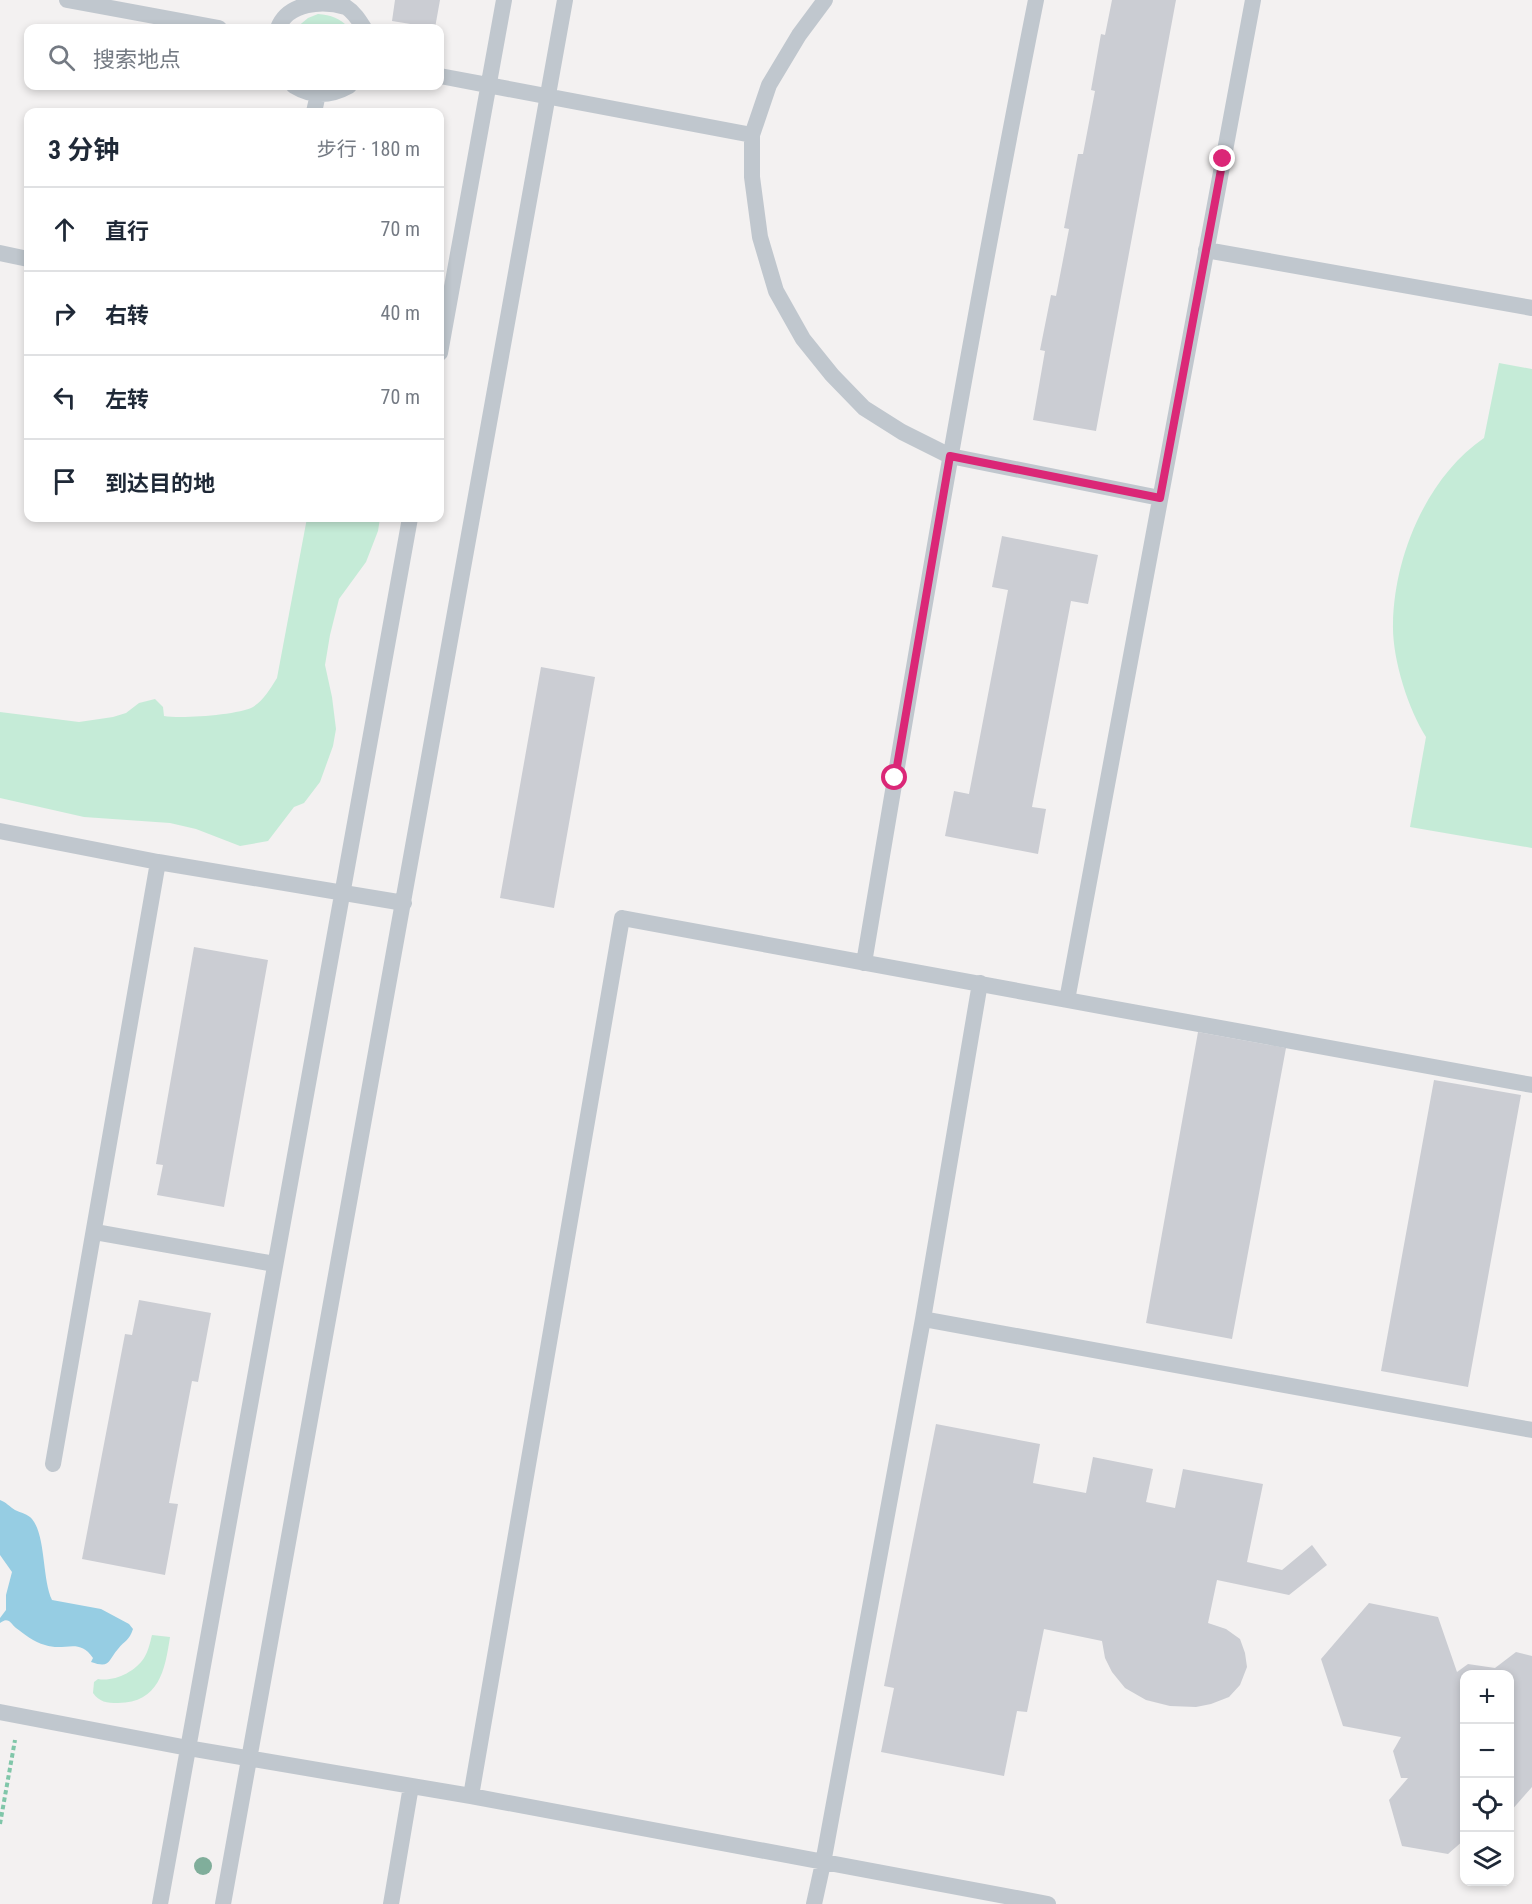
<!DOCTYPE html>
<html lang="zh">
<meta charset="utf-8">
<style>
body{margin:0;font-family:"Roboto Condensed","Noto Sans SC",sans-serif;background:#f2f2f3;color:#1f2937}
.controls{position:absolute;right:18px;bottom:18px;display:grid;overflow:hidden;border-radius:12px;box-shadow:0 3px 9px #0003}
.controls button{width:54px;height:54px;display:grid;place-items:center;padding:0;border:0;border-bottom:2px solid #e0e1e3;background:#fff;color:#1f2937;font:30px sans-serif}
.stop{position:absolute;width:18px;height:18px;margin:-14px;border:4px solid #db2777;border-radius:50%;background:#fff}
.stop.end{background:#db2777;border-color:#fff;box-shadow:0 2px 6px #0008}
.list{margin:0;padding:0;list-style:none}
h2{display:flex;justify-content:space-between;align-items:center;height:78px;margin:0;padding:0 24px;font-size:26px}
h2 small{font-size:20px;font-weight:400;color:#747a83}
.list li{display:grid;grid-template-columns:39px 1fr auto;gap:18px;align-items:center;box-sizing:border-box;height:84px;padding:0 24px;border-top:2px solid #e0e1e3}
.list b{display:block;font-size:22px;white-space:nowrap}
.list em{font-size:20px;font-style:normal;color:#747a83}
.icon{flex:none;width:33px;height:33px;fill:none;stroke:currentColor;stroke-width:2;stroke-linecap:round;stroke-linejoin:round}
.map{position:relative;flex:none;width:1532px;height:1904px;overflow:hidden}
.search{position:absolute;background:#fff;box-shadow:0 3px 9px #0003;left:24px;top:24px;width:420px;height:66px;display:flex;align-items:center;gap:15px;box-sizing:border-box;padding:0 21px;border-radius:12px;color:#747a83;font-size:22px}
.panel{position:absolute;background:#fff;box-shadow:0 3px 9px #0003;left:24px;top:108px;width:420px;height:414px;border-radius:12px}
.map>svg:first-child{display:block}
.green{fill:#c5ebd7}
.water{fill:#96cde3}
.building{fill:#cbcdd3}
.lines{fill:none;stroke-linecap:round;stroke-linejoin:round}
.path{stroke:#80c6a9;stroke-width:4;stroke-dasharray:4.5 3;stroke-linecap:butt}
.lane{stroke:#c0c7ce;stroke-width:16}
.tree{fill:#80ae9b}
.route{stroke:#db2777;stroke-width:8}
</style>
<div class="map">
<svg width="1532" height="1904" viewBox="0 0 1532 1904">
<rect width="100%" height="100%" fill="#f3f1f1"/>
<path class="green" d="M318,14C331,15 340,18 349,28H296L308,18Z
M1499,363L1532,369V848L1410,827L1426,737C1408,709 1392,658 1393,624C1394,556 1427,477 1484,438Z
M307,518H380L378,531L366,562L339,599L330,635L325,665L332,697L336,729L333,746L320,782L304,803L294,807L268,841L240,846L196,829L170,823L84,817L0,798V712L79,722L113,717L126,713L139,703L155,699L163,707L164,716C181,719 238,715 253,707C264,700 270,689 277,678Z
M152,1635L170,1637C165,1670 159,1703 118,1703C107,1703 99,1702 93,1693L94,1682L98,1679C114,1682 135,1672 144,1658C148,1652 150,1643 152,1635Z"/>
<path class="water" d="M0,1500C6,1502 10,1507 15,1510C21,1513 28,1514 32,1519C46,1536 42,1579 52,1600L101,1609L129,1624L133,1629C129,1641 125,1640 118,1649C108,1660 111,1669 91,1662L93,1658C79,1637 65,1652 45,1645C34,1642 24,1634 16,1628C13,1626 12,1623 9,1621C5,1619 3,1621 0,1623V1618L6,1610V1595L12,1572L0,1555Z"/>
<path class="building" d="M395,0H440L435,28L392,21Z
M1112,0H1176L1096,431L1033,420L1045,351L1040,350L1051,295L1056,296L1069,229L1064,228L1078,154H1083L1095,91L1091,90L1101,34L1105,35Z
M1002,536L1098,555L1088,604L1071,601L1032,807L1046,809L1038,854L945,836L954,791L969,794L1008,590L992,587Z
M541,667L595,677L554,908L500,898Z
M194,947L268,960L224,1207L157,1195L163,1165L156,1164Z
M1198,1032L1286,1048L1232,1339L1146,1323Z
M1434,1080L1521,1095L1468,1387L1381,1371Z
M139,1300L211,1313L198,1382L192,1381L169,1503L178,1504L165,1575L82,1559L125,1334L132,1335Z
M936,1424L1040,1444L1033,1483L1086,1493L1093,1457L1153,1469L1146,1502L1175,1508L1183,1469L1263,1484L1247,1562L1282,1570L1312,1545L1327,1565L1289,1595L1217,1580L1208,1623L1226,1629L1240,1639L1245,1653L1247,1667L1240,1685L1229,1697L1211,1704L1196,1707L1170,1706L1146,1700L1125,1688L1112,1672L1105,1658L1102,1641L1044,1629L1027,1712L1017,1711L1004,1776L881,1752L894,1688L884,1686Z
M1369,1603L1438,1617L1457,1672L1468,1664L1495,1668L1516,1652L1532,1656V1787L1510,1812V1674H1464V1840L1448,1854L1402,1846L1389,1800L1408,1778H1401L1393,1751L1401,1737L1343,1726L1321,1659Z"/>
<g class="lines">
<path class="path" d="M0,1824L15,1740"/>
<path class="lane" d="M67,0L219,28
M825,0L799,35L769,85L752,135V177L760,237L776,291L803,339L832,375L864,408L902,432L950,456L1160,498
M1253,0L1067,1000L1532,1085
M278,28C288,2 323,0 346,7C354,12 359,20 364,28
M440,76L752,135
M294,86C312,97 331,96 349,86
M314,112L318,94
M1206,250L1532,308
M0,253L28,259
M440,353L504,0
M0,831L158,862L404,903
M864,963C918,641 972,320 1036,0
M95,1232L275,1264
M923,1319L1532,1430
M53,1464L158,862
M0,1712L188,1748L471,1796L1048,1904
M471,1796L622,918L1067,1000
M160,1904L410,518
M223,1904L565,0
M391,1904L411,1786
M814,1904L823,1863L923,1319L980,983"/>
</g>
<circle class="tree" cx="203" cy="1866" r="9"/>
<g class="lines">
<path class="route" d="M895,778L950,456L1160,498L1223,159"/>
</g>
</svg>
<div class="controls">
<button>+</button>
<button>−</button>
<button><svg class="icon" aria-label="locate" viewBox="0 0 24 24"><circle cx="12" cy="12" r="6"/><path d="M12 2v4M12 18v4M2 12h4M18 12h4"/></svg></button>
<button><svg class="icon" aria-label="layers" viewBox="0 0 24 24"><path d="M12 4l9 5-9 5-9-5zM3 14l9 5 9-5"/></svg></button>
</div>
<div class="stop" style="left:895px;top:778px"></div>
<div class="stop end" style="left:1223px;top:159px"></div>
<div class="search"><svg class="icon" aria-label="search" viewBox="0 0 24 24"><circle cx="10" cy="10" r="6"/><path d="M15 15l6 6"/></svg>搜索地点</div>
<section class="panel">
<h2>3 分钟<small>步行 · 180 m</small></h2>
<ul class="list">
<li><svg class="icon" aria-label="ahead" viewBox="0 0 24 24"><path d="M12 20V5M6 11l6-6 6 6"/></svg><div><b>直行</b></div><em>70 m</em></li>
<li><svg class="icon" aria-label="right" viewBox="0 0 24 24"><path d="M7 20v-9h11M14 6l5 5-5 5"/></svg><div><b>右转</b></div><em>40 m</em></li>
<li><svg class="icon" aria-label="left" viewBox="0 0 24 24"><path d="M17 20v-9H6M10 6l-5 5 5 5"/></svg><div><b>左转</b></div><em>70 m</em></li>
<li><svg class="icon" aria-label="arrive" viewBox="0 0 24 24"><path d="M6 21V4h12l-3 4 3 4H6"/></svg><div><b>到达目的地</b></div></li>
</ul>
</section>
</div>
